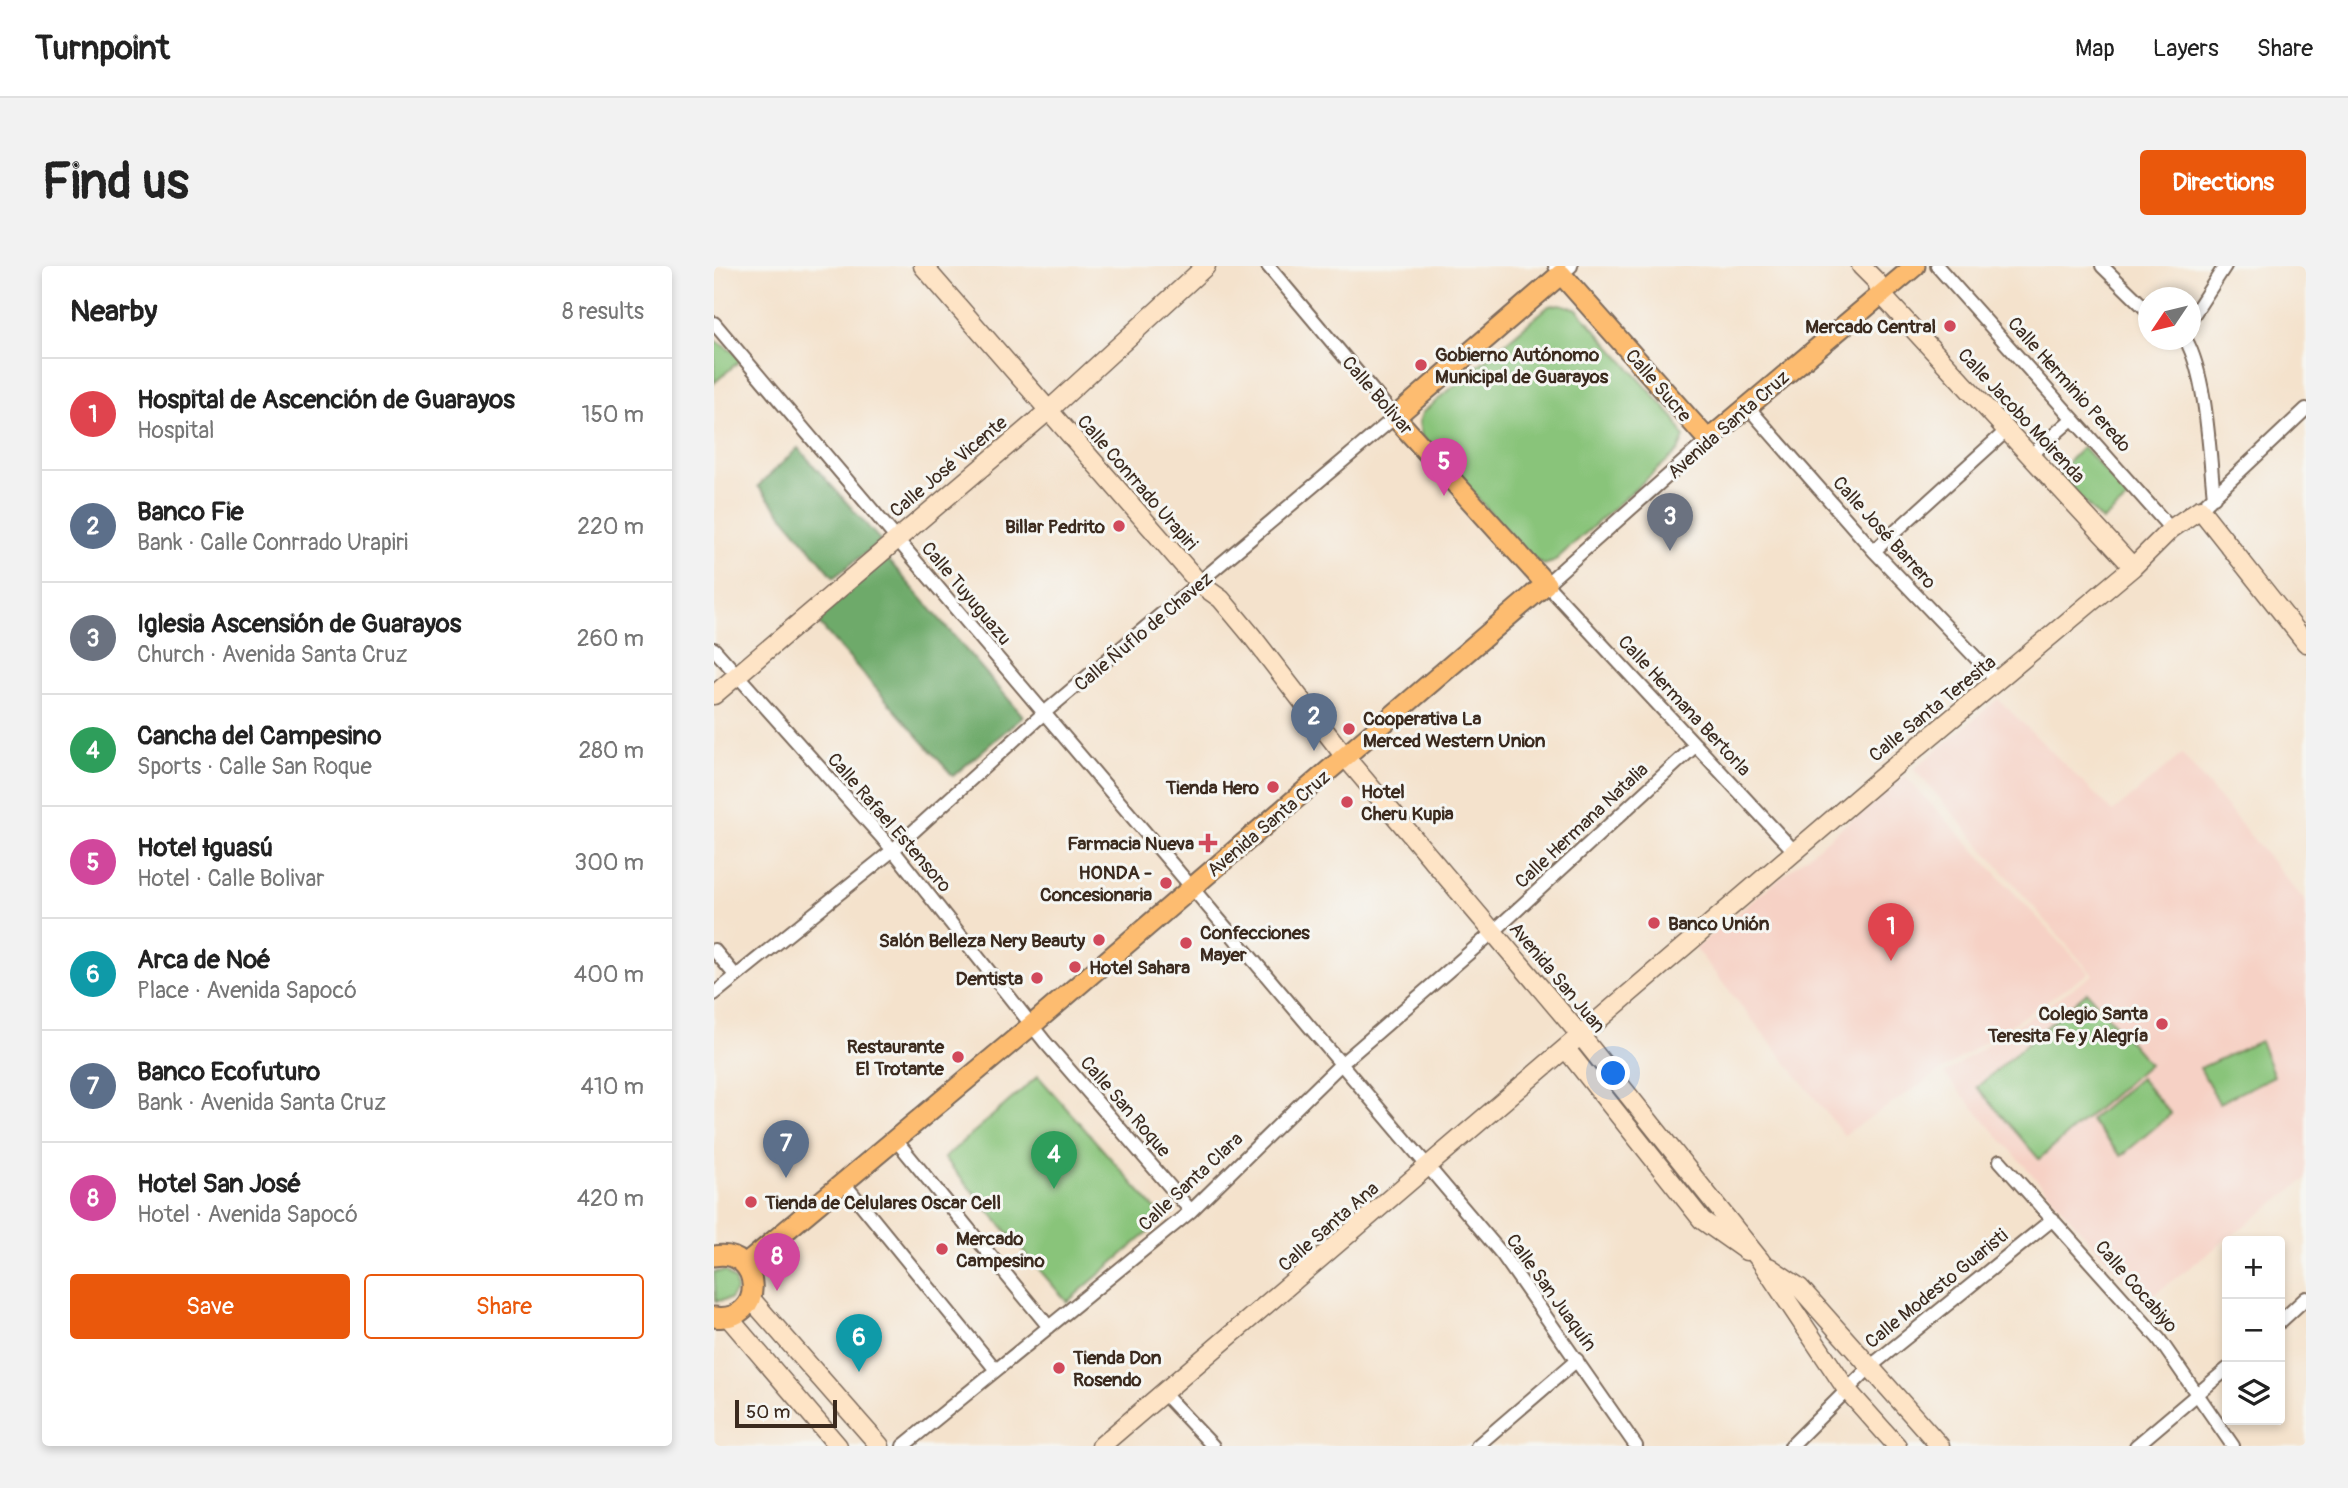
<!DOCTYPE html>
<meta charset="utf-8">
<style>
body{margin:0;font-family:Pangolin,sans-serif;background:#f2f2f2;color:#222}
.controls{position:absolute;right:21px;bottom:21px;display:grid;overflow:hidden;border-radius:7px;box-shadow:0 4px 10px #0003}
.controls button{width:63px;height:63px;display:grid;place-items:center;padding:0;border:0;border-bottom:2px solid #e0e0e0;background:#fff;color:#222;font:35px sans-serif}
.compass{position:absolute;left:1424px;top:21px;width:63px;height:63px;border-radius:50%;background:#fff;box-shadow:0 4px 10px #0003;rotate:235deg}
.scale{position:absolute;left:21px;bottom:18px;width:102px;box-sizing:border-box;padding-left:7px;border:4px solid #3b2a1e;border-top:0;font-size:19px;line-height:24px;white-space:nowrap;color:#3b2a1e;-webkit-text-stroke:5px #f6f6f2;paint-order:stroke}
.you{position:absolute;left:900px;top:808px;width:24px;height:24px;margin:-18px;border:5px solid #fff;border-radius:50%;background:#1a73e8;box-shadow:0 0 0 10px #1a73e833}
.badge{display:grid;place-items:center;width:46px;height:46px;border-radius:50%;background:#ea580c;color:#fff;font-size:23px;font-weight:700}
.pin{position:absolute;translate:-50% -58px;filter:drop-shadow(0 2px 4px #0008)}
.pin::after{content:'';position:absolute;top:37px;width:24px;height:21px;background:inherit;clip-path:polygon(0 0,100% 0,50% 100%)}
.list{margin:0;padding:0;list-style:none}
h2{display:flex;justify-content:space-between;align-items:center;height:91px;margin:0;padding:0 28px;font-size:30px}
h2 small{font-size:23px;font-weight:400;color:#767676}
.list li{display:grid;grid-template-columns:46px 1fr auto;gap:21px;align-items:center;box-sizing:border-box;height:112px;padding:0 28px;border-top:2px solid #e0e0e0}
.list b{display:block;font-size:26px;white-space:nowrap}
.list p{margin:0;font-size:23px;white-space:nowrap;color:#767676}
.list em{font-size:23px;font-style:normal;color:#767676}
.actions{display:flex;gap:14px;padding:21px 28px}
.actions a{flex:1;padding:16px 0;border:2px solid #ea580c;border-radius:7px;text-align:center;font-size:24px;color:#ea580c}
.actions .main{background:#ea580c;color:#fff}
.icon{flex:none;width:38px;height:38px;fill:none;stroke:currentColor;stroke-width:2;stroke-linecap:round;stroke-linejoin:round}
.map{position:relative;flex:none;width:1592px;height:1180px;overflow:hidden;border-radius:7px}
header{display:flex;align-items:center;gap:42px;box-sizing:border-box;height:98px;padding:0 35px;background:#fff;border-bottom:2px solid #e0e0e0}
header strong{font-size:33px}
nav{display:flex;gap:38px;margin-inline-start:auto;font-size:24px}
.intro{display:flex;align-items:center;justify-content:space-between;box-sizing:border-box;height:168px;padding:0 42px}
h1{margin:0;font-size:49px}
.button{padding:18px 32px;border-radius:7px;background:#ea580c;color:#fff;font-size:24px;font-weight:700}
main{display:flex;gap:42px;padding:0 42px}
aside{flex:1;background:#fff;border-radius:7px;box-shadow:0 4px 10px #0003}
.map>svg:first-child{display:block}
.built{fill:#f6d1c5}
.green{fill:#89c47a;stroke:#62774c;stroke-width:2}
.forest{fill:#6eaa6a;stroke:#546a44;stroke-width:2}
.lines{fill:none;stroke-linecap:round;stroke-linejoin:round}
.street-casing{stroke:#7c6a5b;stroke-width:16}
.secondary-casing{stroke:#7c6a5b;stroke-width:21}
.primary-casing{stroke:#7c6a5b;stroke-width:23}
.street{stroke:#fff;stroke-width:12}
.secondary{stroke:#fee4c6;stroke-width:18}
.primary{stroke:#fdbc70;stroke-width:19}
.poi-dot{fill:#d1495b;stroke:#f6f6f2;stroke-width:2.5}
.labels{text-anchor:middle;stroke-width:6;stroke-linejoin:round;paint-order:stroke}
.poi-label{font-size:19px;font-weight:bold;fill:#3b2a1e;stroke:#f6f6f2;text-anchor:end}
.street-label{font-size:19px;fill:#3b2a1e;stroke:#f6f6f2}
</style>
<header>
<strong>Turnpoint</strong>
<nav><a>Map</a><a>Layers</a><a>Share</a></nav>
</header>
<div class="intro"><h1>Find us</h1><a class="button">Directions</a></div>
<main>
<aside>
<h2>Nearby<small>8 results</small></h2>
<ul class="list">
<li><span class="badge" style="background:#e0444e">1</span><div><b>Hospital de Ascención de Guarayos</b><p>Hospital</p></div><em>150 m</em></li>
<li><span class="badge" style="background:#5c6f8a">2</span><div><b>Banco Fie</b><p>Bank · Calle Conrrado Urapiri</p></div><em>220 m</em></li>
<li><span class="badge" style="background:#6b7280">3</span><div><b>Iglesia Ascensión de Guarayos</b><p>Church · Avenida Santa Cruz</p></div><em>260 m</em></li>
<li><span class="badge" style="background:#2e9e5b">4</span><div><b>Cancha del Campesino</b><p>Sports · Calle San Roque</p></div><em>280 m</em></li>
<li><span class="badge" style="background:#d1479c">5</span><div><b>Hotel Ɨguasú</b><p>Hotel · Calle Bolivar</p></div><em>300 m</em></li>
<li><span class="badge" style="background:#0f9aa8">6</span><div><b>Arca de Noé</b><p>Place · Avenida Sapocó</p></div><em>400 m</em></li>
<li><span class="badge" style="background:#5c6f8a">7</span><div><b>Banco Ecofuturo</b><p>Bank · Avenida Santa Cruz</p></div><em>410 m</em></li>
<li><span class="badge" style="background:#d1479c">8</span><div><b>Hotel San José</b><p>Hotel · Avenida Sapocó</p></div><em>420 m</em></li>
</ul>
<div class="actions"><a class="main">Save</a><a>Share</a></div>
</aside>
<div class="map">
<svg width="1592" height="1180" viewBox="0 0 1592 1180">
<rect width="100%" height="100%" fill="#f6f6f2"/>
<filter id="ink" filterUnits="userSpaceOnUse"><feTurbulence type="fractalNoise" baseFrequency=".0143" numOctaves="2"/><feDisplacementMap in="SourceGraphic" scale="14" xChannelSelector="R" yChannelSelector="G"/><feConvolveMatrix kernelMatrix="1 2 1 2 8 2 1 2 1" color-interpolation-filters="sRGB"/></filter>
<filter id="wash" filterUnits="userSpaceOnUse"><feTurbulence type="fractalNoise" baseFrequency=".00686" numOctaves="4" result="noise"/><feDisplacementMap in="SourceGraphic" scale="28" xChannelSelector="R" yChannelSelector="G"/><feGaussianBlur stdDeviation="1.57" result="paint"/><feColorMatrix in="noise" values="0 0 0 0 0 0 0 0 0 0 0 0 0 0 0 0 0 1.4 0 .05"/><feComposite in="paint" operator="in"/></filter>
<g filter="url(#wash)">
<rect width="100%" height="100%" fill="#f4e2cc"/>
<path class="built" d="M1284,433L1399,546L1468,488L1592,636V913L1430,1036L1230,808L1379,709L1200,503Z
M1191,510L1375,707L1130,869L981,682Z"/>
<path class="green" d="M846,38L863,43L961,153L970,171L964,185L839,296L830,299L817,292L707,169L705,156L708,147L835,40Z
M0,74L29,92L0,117Z
M1369,181L1415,232L1388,255L1343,207Z
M1373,726L1435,798L1325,893L1263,821Z
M1546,775L1560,810L1505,837L1486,802Z
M324,810L450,953L353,1036L230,892Z
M1426,812L1457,848L1407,890L1376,854Z
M11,1005L21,1015L22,1025L16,1033L2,1035L0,1006Z"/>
<path class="forest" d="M84,182L167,275L120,311L44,220Z
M171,290L309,450L239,510L101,353Z"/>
</g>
<g filter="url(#ink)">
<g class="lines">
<defs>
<path id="street" d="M841,0L847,8L857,0
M1223,0L1457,263
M1388,0L1434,45
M1476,54L1511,0
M0,57L788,988L922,1180
M1472,74C1493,112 1495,186 1500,231
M1033,140L1160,285L1284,415
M994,174L832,318L1081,586
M1317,189L1358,153
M1486,243L1592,143
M1160,285L1291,166
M0,383L179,584L331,776L477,945
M0,684L21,709
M0,728L179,584L330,447L681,151L554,0
M181,873L335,1061
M1286,895L1445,1073L1519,1180
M129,916L282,1104
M1566,1056L1592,1032
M450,1128L499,1180
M189,1180L477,945L627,798L778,667L982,479
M763,1180L863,1094
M1077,1180L1157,1100L1339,953
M1422,1180L1513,1103"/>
<path id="secondary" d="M209,0L486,318L507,333L537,369L632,492L867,770L1046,994L1133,1124L1183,1180
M1147,0L1163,16L1166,27L1419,301
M0,429L334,145L492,0
M852,783L988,954L1032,985
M1055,1001L1086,1022L1226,1180
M37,1033L166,1180
M14,1051L124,1180
M387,1180L1169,510L1419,301L1457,263L1486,243L1592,377"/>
<path id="primary" d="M0,990C49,981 53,1058 0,1051
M31,999L318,759L832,318L681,151L847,8L994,174L1201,0"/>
</defs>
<use href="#street" class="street-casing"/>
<use href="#secondary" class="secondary-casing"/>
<use href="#primary" class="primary-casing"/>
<use href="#street" class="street"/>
<use href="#secondary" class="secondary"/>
<use href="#primary" class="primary"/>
</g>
</g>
<g class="poi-dot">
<circle cx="1236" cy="60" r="7"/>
<circle cx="707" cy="99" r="7"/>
<circle cx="405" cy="260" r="7"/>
<circle cx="635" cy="463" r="7"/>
<circle cx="559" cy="521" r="7"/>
<circle cx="633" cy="536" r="7"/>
<path d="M490.5 566.5h7v7h7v7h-7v7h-7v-7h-7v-7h7z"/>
<circle cx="452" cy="617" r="7"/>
<circle cx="940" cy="657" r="7"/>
<circle cx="385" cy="674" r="7"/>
<circle cx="472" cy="677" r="7"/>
<circle cx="361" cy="701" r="7"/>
<circle cx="323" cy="712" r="7"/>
<circle cx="1448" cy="758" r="7"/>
<circle cx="244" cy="791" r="7"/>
<circle cx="37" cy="936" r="7"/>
<circle cx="228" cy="983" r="7"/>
<circle cx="345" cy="1102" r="7"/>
</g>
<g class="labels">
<g class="poi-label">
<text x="1222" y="67">Mercado Central</text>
<text x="721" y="95" text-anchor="start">Gobierno Autónomo<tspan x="721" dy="22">Municipal de Guarayos</tspan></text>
<text x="391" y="267">Billar Pedrito</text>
<text x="649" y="459" text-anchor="start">Cooperativa La<tspan x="649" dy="22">Merced Western Union</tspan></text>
<text x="545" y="528">Tienda Hero</text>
<text x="647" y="532" text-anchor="start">Hotel<tspan x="647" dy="22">Cheru Kupia</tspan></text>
<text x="480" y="584">Farmacia Nueva</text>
<text x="438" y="613">HONDA -<tspan x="438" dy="22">Concesionaria</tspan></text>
<text x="954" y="664" text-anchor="start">Banco Unión</text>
<text x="486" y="673" text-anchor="start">Confecciones<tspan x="486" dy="22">Mayer</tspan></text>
<text x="371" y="681">Salón Belleza Nery Beauty</text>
<text x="375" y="708" text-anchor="start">Hotel Sahara</text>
<text x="309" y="719">Dentista</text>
<text x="1434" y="754">Colegio Santa<tspan x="1434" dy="22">Teresita Fe y Alegría</tspan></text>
<text x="230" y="787">Restaurante<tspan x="230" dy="22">El Trotante</tspan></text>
<text x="51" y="943" text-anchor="start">Tienda de Celulares Oscar Cell</text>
<text x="242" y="979" text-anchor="start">Mercado<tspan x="242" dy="22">Campesino</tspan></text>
<text x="359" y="1098" text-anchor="start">Tienda Don<tspan x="359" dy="22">Rosendo</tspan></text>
</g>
<g class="street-label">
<text transform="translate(1356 118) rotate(48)" y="7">Calle Herminio Peredo</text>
<text transform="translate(945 119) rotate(49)" y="7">Calle Sucre</text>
<text transform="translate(664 129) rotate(49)" y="7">Calle Bolivar</text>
<text transform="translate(1308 149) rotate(47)" y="7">Calle Jacobo Moirenda</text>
<text transform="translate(1014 158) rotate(-41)" y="7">Avenida Santa Cruz</text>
<text transform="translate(234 200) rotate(-40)" y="7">Calle José Vicente</text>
<text transform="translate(424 216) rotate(49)" y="7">Calle Conrrado Urapiri</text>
<text transform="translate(1171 266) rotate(48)" y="7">Calle José Barrero</text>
<text transform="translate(253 327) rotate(50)" y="7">Calle Tuyuguazu</text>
<text transform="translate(429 365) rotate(-40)" y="7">Calle Ñuflo de Chavez</text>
<text transform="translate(971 439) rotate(47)" y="7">Calle Hermana Bertorla</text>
<text transform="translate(1218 442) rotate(-39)" y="7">Calle Santa Teresita</text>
<text transform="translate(176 556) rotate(49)" y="7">Calle Rafael Estensoro</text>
<text transform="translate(554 557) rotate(-40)" y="7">Avenida Santa Cruz</text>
<text transform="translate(867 559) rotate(-43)" y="7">Calle Hermana Natalia</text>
<text transform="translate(844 711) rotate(50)" y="7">Avenida San Juan</text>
<text transform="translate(412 840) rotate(49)" y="7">Calle San Roque</text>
<text transform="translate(476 915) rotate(-43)" y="7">Calle Santa Clara</text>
<text transform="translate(614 960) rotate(-41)" y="7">Calle Santa Ana</text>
<text transform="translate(1423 1020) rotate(49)" y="7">Calle Cocabiyo</text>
<text transform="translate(1222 1022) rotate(-39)" y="7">Calle Modesto Guaristi</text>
<text transform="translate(838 1026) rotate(54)" y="7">Calle San Juaquín</text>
</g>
</g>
</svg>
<div class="controls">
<button>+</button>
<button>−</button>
<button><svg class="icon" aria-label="layers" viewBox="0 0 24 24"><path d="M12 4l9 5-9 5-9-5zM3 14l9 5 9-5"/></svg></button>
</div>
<svg class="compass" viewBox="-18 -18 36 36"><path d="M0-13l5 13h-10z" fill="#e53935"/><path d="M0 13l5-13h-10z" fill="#767676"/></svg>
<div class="scale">50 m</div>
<div class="you"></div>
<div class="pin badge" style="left:1177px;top:695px;background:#e0444e">1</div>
<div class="pin badge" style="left:600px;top:485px;background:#5c6f8a">2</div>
<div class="pin badge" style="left:956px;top:285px;background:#6b7280">3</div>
<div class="pin badge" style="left:340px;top:923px;background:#2e9e5b">4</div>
<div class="pin badge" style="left:730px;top:230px;background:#d1479c">5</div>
<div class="pin badge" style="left:145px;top:1106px;background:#0f9aa8">6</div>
<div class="pin badge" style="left:72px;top:912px;background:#5c6f8a">7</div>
<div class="pin badge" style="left:63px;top:1025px;background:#d1479c">8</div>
</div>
</main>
